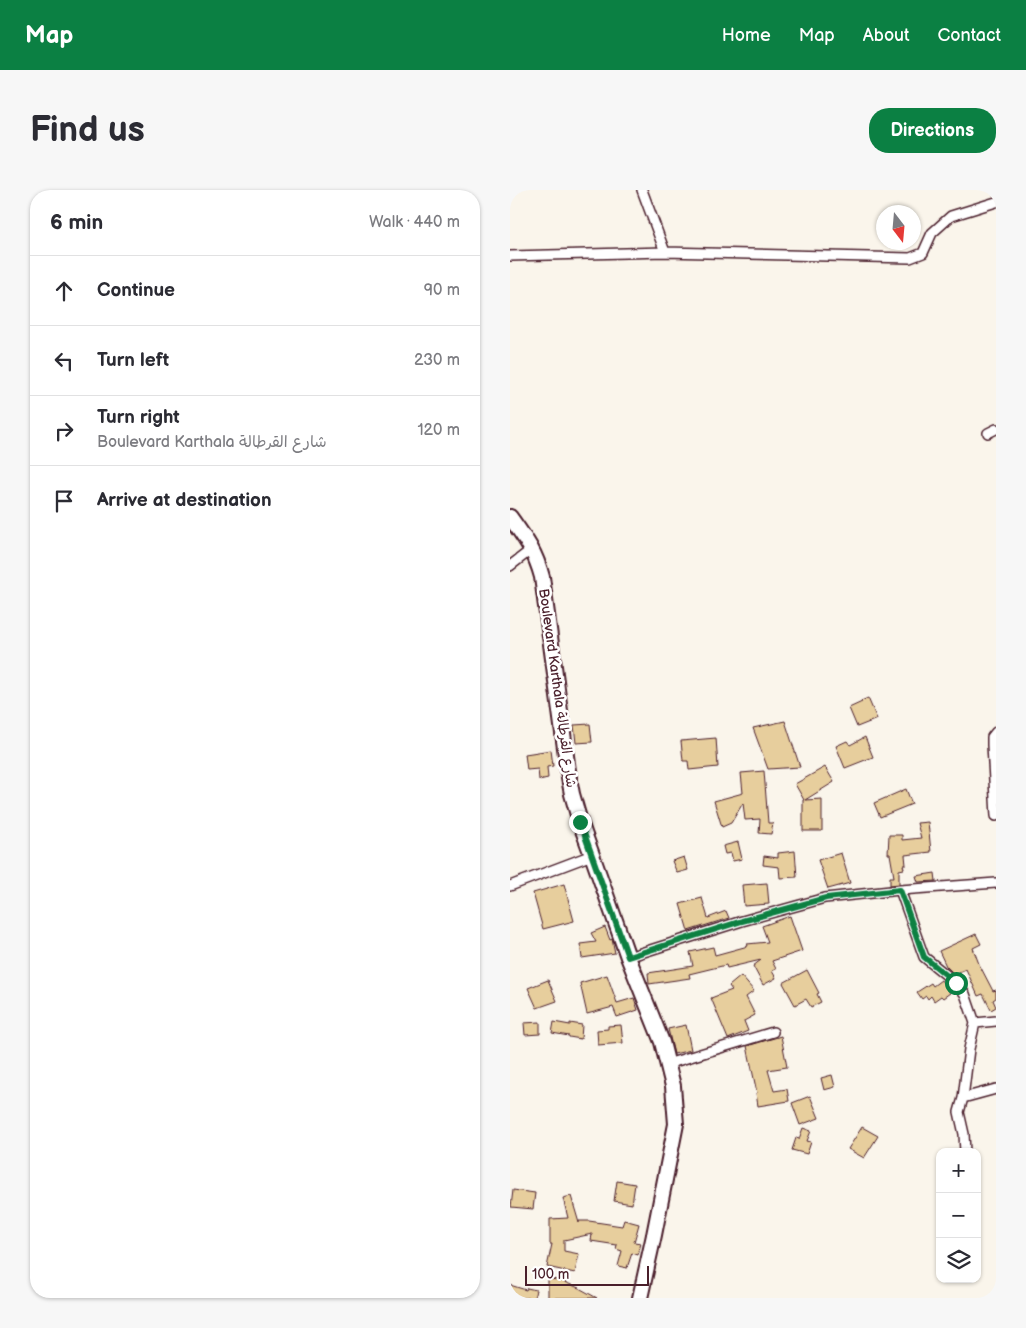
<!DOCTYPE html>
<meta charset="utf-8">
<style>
body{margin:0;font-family:"Balsamiq Sans","Playpen Sans Arabic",sans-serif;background:#f7f7f7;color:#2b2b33}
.controls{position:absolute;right:15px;bottom:15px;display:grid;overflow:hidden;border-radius:10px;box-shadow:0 1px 4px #0004}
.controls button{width:45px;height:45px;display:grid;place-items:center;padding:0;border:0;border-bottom:1px solid #e1e1e2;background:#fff;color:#2b2b33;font:25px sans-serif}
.compass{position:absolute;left:366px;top:15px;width:45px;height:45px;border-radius:50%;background:#fff;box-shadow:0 1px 4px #0004;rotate:164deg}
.scale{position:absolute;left:15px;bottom:12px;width:124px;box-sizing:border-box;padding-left:5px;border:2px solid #4a1f2b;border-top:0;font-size:14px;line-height:18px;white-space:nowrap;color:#4a1f2b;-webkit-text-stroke:4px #fff;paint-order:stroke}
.stop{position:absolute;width:15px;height:15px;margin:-11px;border:4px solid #0b8043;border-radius:50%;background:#fff}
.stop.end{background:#0b8043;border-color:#fff;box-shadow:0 1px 5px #0008}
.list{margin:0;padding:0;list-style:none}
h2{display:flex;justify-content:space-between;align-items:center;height:65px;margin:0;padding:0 20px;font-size:21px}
h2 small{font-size:16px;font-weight:400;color:#7c7c81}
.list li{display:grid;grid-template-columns:32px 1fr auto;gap:15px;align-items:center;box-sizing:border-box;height:70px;padding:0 20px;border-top:1px solid #e1e1e2}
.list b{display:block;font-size:19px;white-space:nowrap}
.list p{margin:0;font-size:16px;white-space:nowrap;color:#7c7c81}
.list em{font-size:16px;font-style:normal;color:#7c7c81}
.icon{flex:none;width:28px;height:28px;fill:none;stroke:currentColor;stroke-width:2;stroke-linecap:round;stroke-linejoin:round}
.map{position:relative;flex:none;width:486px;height:1108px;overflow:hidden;border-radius:20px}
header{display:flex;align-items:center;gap:30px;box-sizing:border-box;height:70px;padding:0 25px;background:#0b8043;color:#fff}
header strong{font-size:24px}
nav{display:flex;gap:28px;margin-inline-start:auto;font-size:18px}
.intro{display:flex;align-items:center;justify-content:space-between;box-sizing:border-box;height:120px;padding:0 30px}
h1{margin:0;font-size:35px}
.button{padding:12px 22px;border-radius:20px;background:#0b8043;color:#fff;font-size:18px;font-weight:700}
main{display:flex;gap:30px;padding:0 30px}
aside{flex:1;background:#fff;border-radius:20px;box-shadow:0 1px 4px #0004}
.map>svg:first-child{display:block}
.building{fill:#e7ce9d;stroke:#4a1f2b}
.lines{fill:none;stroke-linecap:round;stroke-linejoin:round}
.minor-casing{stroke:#4a1f2b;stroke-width:12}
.primary-casing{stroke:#4a1f2b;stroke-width:18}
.minor{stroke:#fff;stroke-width:9}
.primary{stroke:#fff;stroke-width:14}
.route{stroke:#0b8043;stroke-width:6}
.labels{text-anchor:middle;stroke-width:5;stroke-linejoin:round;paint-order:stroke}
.street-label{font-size:14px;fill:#4a1f2b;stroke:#fff}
</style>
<header>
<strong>Map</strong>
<nav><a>Home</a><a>Map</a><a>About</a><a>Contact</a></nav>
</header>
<div class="intro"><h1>Find us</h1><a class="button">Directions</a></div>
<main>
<aside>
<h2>6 min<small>Walk · 440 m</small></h2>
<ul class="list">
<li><svg class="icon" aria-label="ahead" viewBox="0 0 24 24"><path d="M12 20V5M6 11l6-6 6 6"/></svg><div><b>Continue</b></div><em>90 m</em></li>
<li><svg class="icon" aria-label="left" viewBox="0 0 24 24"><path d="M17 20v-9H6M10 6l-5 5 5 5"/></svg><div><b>Turn left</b></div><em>230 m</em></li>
<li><svg class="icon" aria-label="right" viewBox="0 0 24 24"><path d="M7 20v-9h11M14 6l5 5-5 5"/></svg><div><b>Turn right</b><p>Boulevard Karthala شارع القرطالة</p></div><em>120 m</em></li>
<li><svg class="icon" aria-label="arrive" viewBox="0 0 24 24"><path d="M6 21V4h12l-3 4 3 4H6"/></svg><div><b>Arrive at destination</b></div></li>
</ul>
</aside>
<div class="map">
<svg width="486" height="1108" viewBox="0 0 486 1108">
<rect width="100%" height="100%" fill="#faf5eb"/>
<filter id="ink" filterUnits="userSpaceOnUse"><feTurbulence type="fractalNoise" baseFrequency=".02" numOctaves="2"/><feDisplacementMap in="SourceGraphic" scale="10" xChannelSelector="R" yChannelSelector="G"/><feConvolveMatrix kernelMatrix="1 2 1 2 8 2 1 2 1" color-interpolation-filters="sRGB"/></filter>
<g filter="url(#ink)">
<path class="building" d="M358,508L367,529L347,537L339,518L352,512L351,511Z
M275,531L290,577L258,579L243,538Z
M80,534L82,552L66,553L64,535Z
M355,547L363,567L335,578L326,556L337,551L340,555Z
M206,548L208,577L179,580L178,571H173L171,551Z
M41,560L43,576L37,577L38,588L29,590L28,579L17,580L15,564Z
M315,577L324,592L295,610L312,609V641H293V610H294L285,594Z
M254,581L258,633H263L261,644L249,643L250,629L235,630L233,613L221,633L212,637L204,611L233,603L231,583Z
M396,599L402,614L370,627L364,613Z
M418,632L421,662L395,665L396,675H393L394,679L389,680V694L380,695V687H384L380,664H378L379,645H392V650L411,648L407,633Z
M228,652L232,669L223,671L221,663L215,664L213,656Z
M285,661L287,687L270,688L269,677L253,675L254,666L268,668V663Z
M331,663L340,693L318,699L308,670Z
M174,667L178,680L167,683L162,671Z
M425,683L426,691L408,692L406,686Z
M257,693L259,714L234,716L232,695Z
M54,694L64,731L33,739L23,703Z
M192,708L198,728L216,721L219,728L178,741L170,714Z
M280,726L292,761L262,771L266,779L262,781L266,788L253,795L243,776L251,770L217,778L216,775L179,784L180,788L139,794L138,783L183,776L180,762L203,757L205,765L238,756L237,754L258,752L252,736Z
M95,737L100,750L102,749L105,763L72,768L70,754L86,752L81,743Z
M466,744L471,754L463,758L469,774L483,801L486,800V808L483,810L486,817L481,820L473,804L468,806L456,779L444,784L436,776L429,761Z
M297,780L309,803L307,804L311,812L301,817L296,809L285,815L273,793Z
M97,785L107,813L124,808L128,820L107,827L103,817L77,824L70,793Z
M231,786L244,801L236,807L245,825L234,831L238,841L218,849L201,808L222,800L219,796Z
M38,790L47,811L27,818L18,798Z
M431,790L440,803L433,808L431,806L424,811L421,806L418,809L416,806L412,809L407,802L421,793L423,796Z
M30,832V844L15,845L14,833Z
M44,832L60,835V833L72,835L71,849L59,847V846L42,843Z
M111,835L113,853L88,855L87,840L98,839V836Z
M176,835L181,860L164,864L158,839Z
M271,846L277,877L258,880L264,901L277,899L279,911L248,916L246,903H247L237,856Z
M322,885L325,897L314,900L311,888Z
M300,906L309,928L290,935L282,913Z
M352,937L368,946L354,968L338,959Z
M293,938L301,941L297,951L301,952L297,964L282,960L286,948L289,949Z
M107,991L125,994L122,1014L104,1011Z
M3,1000L25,1003L23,1019L1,1017Z
M61,1006L69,1033V1031H79L112,1036L114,1030L129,1034L124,1052L131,1053L128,1065L122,1063L117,1078L108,1076L112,1061L106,1059L107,1055L81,1051L82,1044L54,1050V1061L69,1064L65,1083L37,1077L42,1054H40V1029L58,1028L53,1008Z
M38,1089L49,1090L69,1098L87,1108H38Z
M0,1095L16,1100L17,1098L26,1100L24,1108H0Z"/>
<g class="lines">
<defs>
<path id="minor" d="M132,0L155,62
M0,66L155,62L400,68L413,63L422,43L441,26L486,12
M478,243L486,239
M0,376L22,359
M486,542L482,547V555L486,626
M0,696L82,665
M390,700L414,767L446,793L455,804L465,833L459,859L453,908L449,922L454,944L455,962
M118,767L232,731L315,708L390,700L486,693
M465,833L486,831
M157,874L263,842
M453,908L486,899"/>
<path id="primary" d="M0,327C15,348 25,361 32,387L59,588L62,604L70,632L82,665L118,767L152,852L163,896L166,934L144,1045L130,1108"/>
</defs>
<use href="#minor" class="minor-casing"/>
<use href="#primary" class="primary-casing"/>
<use href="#minor" class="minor"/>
<use href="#primary" class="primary"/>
</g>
</g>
<g class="lines" filter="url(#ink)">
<path class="route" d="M70,632L118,767L232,731L316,708L390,700L414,767L446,793"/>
</g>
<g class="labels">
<g class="street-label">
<text transform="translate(48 498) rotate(82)" y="5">Boulevard Karthala شارع القرطالة</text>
</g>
</g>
</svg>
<div class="controls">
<button>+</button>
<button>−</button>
<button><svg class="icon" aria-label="layers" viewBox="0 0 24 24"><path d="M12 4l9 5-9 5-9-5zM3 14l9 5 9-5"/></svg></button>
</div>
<svg class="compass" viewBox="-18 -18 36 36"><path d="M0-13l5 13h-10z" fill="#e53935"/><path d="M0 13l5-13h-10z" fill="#7c7c81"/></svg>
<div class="scale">100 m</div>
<div class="stop" style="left:446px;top:793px"></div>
<div class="stop end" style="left:70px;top:632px"></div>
</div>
</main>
